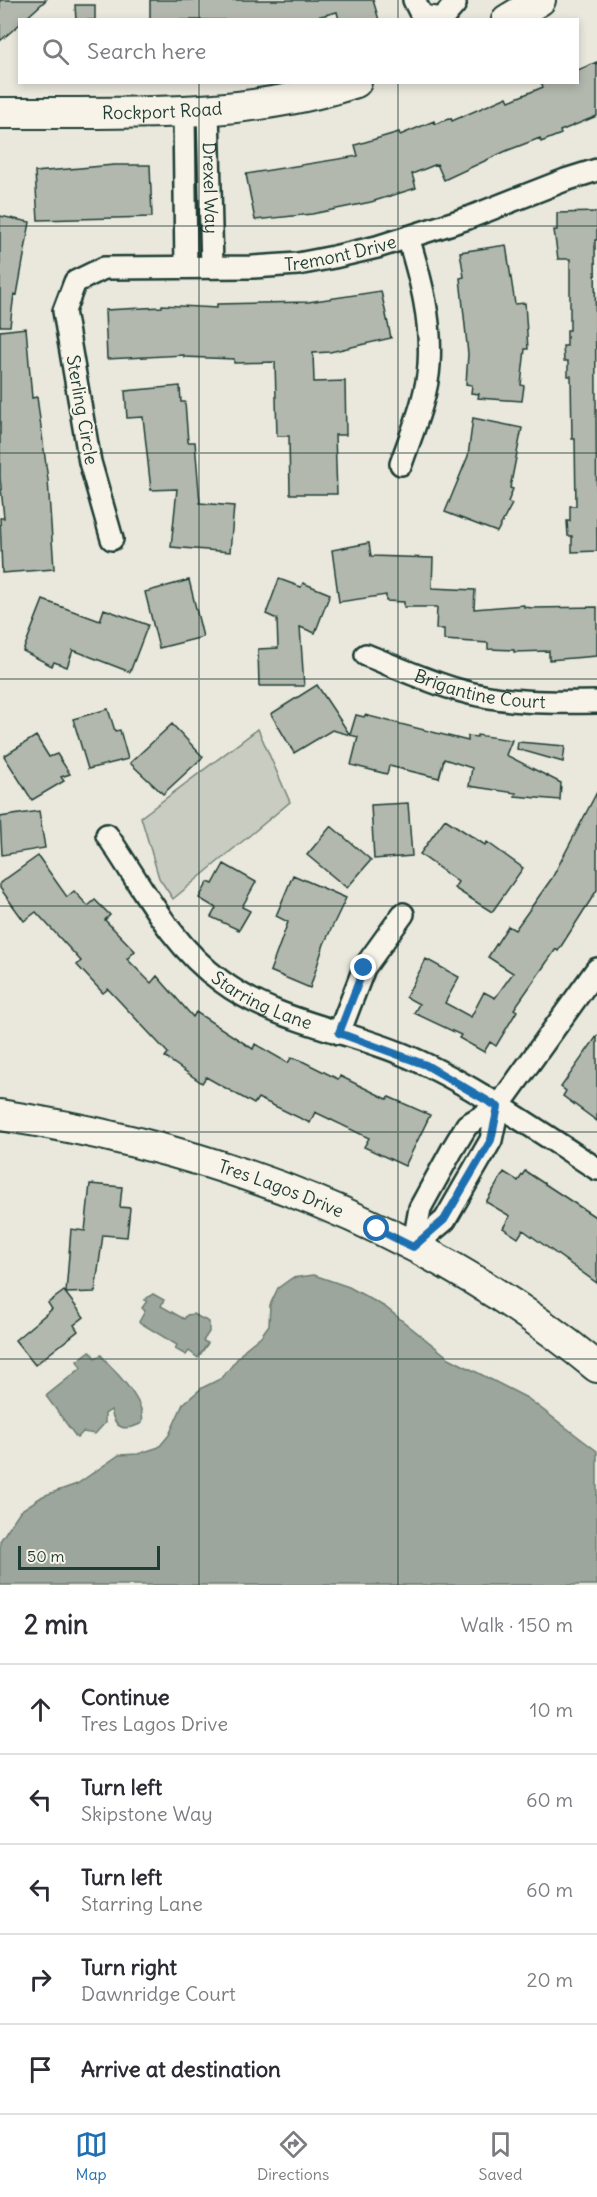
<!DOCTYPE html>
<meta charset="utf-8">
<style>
body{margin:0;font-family:Delius,sans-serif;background:#f2f2f3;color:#2b2b33}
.scale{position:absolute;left:18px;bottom:15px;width:142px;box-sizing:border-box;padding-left:6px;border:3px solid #1f3d34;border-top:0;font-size:16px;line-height:21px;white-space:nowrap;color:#1f3d34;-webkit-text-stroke:4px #f7f3e8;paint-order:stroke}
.stop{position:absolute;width:18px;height:18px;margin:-14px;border:4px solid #1f6fb2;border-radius:50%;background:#fff}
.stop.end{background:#1f6fb2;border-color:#fff;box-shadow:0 2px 6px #0008}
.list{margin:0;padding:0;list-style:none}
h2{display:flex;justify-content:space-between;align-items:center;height:78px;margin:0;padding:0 24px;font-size:26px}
h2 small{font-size:20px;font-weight:400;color:#7c7c81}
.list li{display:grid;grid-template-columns:39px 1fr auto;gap:18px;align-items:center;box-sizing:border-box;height:90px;padding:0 24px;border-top:2px solid #e1e1e2}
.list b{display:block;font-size:22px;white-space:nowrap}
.list p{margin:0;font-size:20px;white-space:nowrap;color:#7c7c81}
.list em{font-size:20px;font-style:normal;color:#7c7c81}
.icon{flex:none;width:33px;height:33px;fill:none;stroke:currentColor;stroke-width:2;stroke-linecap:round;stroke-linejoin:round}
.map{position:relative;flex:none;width:597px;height:1585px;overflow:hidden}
.search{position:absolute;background:#fff;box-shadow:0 3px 9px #0003;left:18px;right:18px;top:18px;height:66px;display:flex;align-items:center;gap:15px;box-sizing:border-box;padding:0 21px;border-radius:0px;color:#7c7c81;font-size:22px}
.sheet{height:528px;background:#fff}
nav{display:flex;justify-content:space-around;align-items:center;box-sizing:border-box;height:84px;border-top:2px solid #e1e1e2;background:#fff;font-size:16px;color:#7c7c81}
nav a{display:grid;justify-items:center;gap:3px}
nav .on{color:#1f6fb2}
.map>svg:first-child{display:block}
.green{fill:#c8ccc1;stroke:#74847a;stroke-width:1.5}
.water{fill:#9ca69c;stroke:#6a7c72;stroke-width:1.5}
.building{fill:#b2b8ae;stroke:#1f3d34;stroke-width:1.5}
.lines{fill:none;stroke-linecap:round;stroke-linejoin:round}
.street-casing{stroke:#1f3d34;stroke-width:26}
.secondary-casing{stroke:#1f3d34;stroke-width:34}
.street{stroke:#f7f3e8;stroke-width:21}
.secondary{stroke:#f7f3e8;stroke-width:30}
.route{stroke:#1f6fb2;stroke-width:8}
.grid{fill:none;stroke:#1f3d34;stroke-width:1.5;stroke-opacity:0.55}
.labels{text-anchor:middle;stroke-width:4.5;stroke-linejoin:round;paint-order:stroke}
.street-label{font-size:18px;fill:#1f3d34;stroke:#f7f3e8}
</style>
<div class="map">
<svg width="597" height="1585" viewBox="0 0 597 1585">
<rect width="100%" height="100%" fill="#eae8dd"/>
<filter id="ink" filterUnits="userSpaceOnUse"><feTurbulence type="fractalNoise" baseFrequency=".0167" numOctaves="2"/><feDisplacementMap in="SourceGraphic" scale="12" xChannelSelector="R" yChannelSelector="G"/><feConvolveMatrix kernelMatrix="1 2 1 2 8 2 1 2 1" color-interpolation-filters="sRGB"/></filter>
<g filter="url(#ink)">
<path class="green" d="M258,729L290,802L173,899L159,878L141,817Z"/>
<path class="water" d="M314,1275L349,1287L385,1307L449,1358L527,1398L597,1451V1585H0V1541L20,1511L43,1496L77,1484L119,1455L138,1454L159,1447L169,1435L183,1404L202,1388L222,1378L245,1349L261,1336L269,1325L270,1305L278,1288L292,1278Z
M153,1294L164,1300L161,1306L184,1319L187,1315L193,1314L209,1322V1332L203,1341L208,1343L198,1358L189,1351L186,1355L175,1349L177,1345L139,1322L145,1311L142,1308L147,1301L144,1300Z
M90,1351L95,1358L101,1355C115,1373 147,1401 142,1423C124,1432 115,1429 111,1410L105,1414V1423L95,1434L83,1432L77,1438L46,1396L81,1368L77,1361Z"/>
<path class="building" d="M0,0H46L24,20H20V24L0,41Z
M150,0H373L379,20H339L337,12L305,20H150Z
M75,5H95V20H76Z
M597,62V116L560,131L561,134L541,142L540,138L506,151L444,180L437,164L412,174L416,188L371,202L312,214L255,220L246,174L358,156L355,145L399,132L400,135L434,121L435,124L451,118L452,121L507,97L509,101L543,87L541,82H578V70Z
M114,165H150L152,217L38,220L35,172Z
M597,212V240H595L597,551L572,552V536H568L567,521H570V506H576L575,439H572L571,376H568V361H564L563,346H567V330H570V259H558L554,230H557V213Z
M0,216L30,222L17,295L14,294L10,326H0Z
M506,245L515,304L525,303L528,349H525L521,385L524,386L522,401L478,398L479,394L471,393L472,385L466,384L468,354L460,278L464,277L460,252Z
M381,291L391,338L330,352L313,353L314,382L345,381L346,435H335L337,494H290L289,436H277L275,362L234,363V359L184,357V355L107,359L105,310L162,307V305L217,308V304L308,302Z
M26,328L32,398L37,397L48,480L54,569L2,573L0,518H4L0,478V331Z
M180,386L181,402H185L188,442H195L200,503L234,506L230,552L171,547L177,489L151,490L143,417L127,418L125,391Z
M473,418L522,428L510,488L513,489L508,502L512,504L497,532L445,512L468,456Z
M369,543L371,556L433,558L432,588L475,590L474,609L524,605V607L533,608L597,607V656L549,660V651L514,652V650L488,649V643L444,640V629H436L437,607H404V602L386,601V595L339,602L332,550Z
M279,579L301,587L303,583L330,594L315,633L300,627L304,686H259L258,649L278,648L277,619L266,614Z
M189,580L203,637L159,648L145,592Z
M43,600L100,621L104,609L148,625L130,672L73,650L67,667L54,662L52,666L23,651Z
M317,685L350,735L356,715L364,717L365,715L468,741V736L477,737V735L512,740L506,755L561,783L560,800L515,796L516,793L469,786L472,768L444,759L439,778L389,766L387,774L351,765L358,737L332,730L294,753L271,714Z
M108,709L115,731L120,730L128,759L88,769L73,719Z
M172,724L203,757L163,794L130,763Z
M36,736L49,757L57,754L70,774L61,777L64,781L32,800L4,756Z
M518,742L565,746L563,762L517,749Z
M597,792V890L558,951L556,949L514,1009L517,1011L496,1046L490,1042L484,1052L459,1038L461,1035L414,1013L419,1004L406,997L426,959L459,977L445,1003L471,1017L484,992L495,998L513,973L488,957L508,926L515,930L552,878Z
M408,803L412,856L374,859L371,805Z
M39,811L45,848L2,855L0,817Z
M445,819L485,845L487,842L523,868L492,912L454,888L458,882L420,854Z
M331,826L371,860L347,888L307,855Z
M38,856L67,897L74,891L88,906L95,900L110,915L105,920L135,951L127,959L151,983L157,976L193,1017L196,1012L253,1049L255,1044L288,1063L291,1058L300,1060L338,1079L340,1076L387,1099L389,1097L430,1115L405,1166L364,1147L369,1138L315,1112L310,1123L258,1098L254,1104L206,1077L202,1083L165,1057L168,1053L108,989L103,993L77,965L81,961L36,912L24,921L0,888V883Z
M224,864L256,882L242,907L250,911L239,930L211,917L216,908L199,898L208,882L213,884Z
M293,875L346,898L324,944L310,988L270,971L288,922L276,916Z
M597,1036V1121L563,1096L566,1091L561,1087Z
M525,1171L597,1218V1283L523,1230L518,1238L503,1228L510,1216L486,1202L504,1172L518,1181Z
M90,1184L122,1187L120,1207L130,1208L127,1237L103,1235L95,1292L66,1293L71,1229L85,1231Z
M64,1291L84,1317L74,1325L78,1331L35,1365L15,1340L52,1309L48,1303Z"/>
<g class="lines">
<defs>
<g id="street">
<path d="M414,0L422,16L442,19"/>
<path d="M442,19L455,4L453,0"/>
<path id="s1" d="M208,110L212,267"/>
<path d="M184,111L186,267"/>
<path d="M401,464C412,432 427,398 429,365C432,320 421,280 408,237"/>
<path id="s2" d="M112,539L90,462L64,311L75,282L104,268L253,267L298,264L334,257L377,247L468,218L565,180L597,170"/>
<path id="s3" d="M366,655C396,667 427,681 458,690C502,703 551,703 597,702"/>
<path id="s4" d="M107,835C142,886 170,944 221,981C274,1021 342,1029 402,1054C466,1080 538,1131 597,1169"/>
<path d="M339,1033L364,968L403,914"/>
<path d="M413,1247L445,1220L491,1140L498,1107L597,969"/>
<path d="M413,1247L420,1208L452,1150L467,1125L498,1107"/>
</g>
<g id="secondary">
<path d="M507,20L540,0"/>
<path id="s5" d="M0,113C118,112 242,120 356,82"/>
<path id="s6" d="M0,1115C214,1148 428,1227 597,1367"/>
</g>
</defs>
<use href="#street" class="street-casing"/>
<use href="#secondary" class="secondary-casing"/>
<use href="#street" class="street"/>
<use href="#secondary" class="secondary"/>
</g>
</g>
<g class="lines" filter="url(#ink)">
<path class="route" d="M364,968L339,1033L426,1065L498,1107L491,1140L444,1220L413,1247L377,1229"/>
</g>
<path class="grid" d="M199,0V20M398,0V20M199,82V1585M398,82V1585M0,226H597M0,453H597M0,679H597M0,906H597M0,1132H597M0,1359H597"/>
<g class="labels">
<g class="street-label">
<text dy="6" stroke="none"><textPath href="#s5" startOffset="162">Rockport Road</textPath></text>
<text dy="6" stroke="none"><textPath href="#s1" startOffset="78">Drexel Way</textPath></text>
<text dy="6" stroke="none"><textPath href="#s2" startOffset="534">Tremont Drive</textPath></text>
<text transform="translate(82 410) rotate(80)" y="6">Sterling Circle</text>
<text dy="6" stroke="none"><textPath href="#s3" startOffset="120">Brigantine Court</textPath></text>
<text dy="6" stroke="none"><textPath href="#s4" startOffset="232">Starring Lane</textPath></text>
<text dy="6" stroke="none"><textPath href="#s6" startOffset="291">Tres Lagos Drive</textPath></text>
</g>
</g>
</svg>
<div class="scale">50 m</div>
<div class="stop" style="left:377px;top:1229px"></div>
<div class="stop end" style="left:364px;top:968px"></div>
<div class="search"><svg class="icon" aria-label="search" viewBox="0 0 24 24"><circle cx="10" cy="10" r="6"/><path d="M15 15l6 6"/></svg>Search here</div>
</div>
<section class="sheet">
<h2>2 min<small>Walk · 150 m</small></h2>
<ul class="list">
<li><svg class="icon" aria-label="ahead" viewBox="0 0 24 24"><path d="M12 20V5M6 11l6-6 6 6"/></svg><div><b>Continue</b><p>Tres Lagos Drive</p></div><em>10 m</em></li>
<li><svg class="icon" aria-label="left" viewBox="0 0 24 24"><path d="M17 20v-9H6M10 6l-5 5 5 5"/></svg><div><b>Turn left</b><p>Skipstone Way</p></div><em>60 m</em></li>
<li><svg class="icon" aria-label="left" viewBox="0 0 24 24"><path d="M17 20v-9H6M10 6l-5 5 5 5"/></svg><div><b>Turn left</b><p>Starring Lane</p></div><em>60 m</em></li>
<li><svg class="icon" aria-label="right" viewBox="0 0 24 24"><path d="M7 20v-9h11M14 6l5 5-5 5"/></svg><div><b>Turn right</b><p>Dawnridge Court</p></div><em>20 m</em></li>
<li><svg class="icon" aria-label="arrive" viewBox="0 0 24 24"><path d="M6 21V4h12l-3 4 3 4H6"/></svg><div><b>Arrive at destination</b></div></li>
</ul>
</section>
<nav>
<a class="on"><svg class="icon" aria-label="map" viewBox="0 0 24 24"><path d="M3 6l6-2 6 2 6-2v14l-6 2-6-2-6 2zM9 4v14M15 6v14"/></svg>Map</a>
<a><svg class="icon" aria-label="directions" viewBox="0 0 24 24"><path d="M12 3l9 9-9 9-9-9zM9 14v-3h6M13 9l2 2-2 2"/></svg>Directions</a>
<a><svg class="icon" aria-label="saved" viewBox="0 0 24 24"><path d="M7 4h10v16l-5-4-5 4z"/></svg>Saved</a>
</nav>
